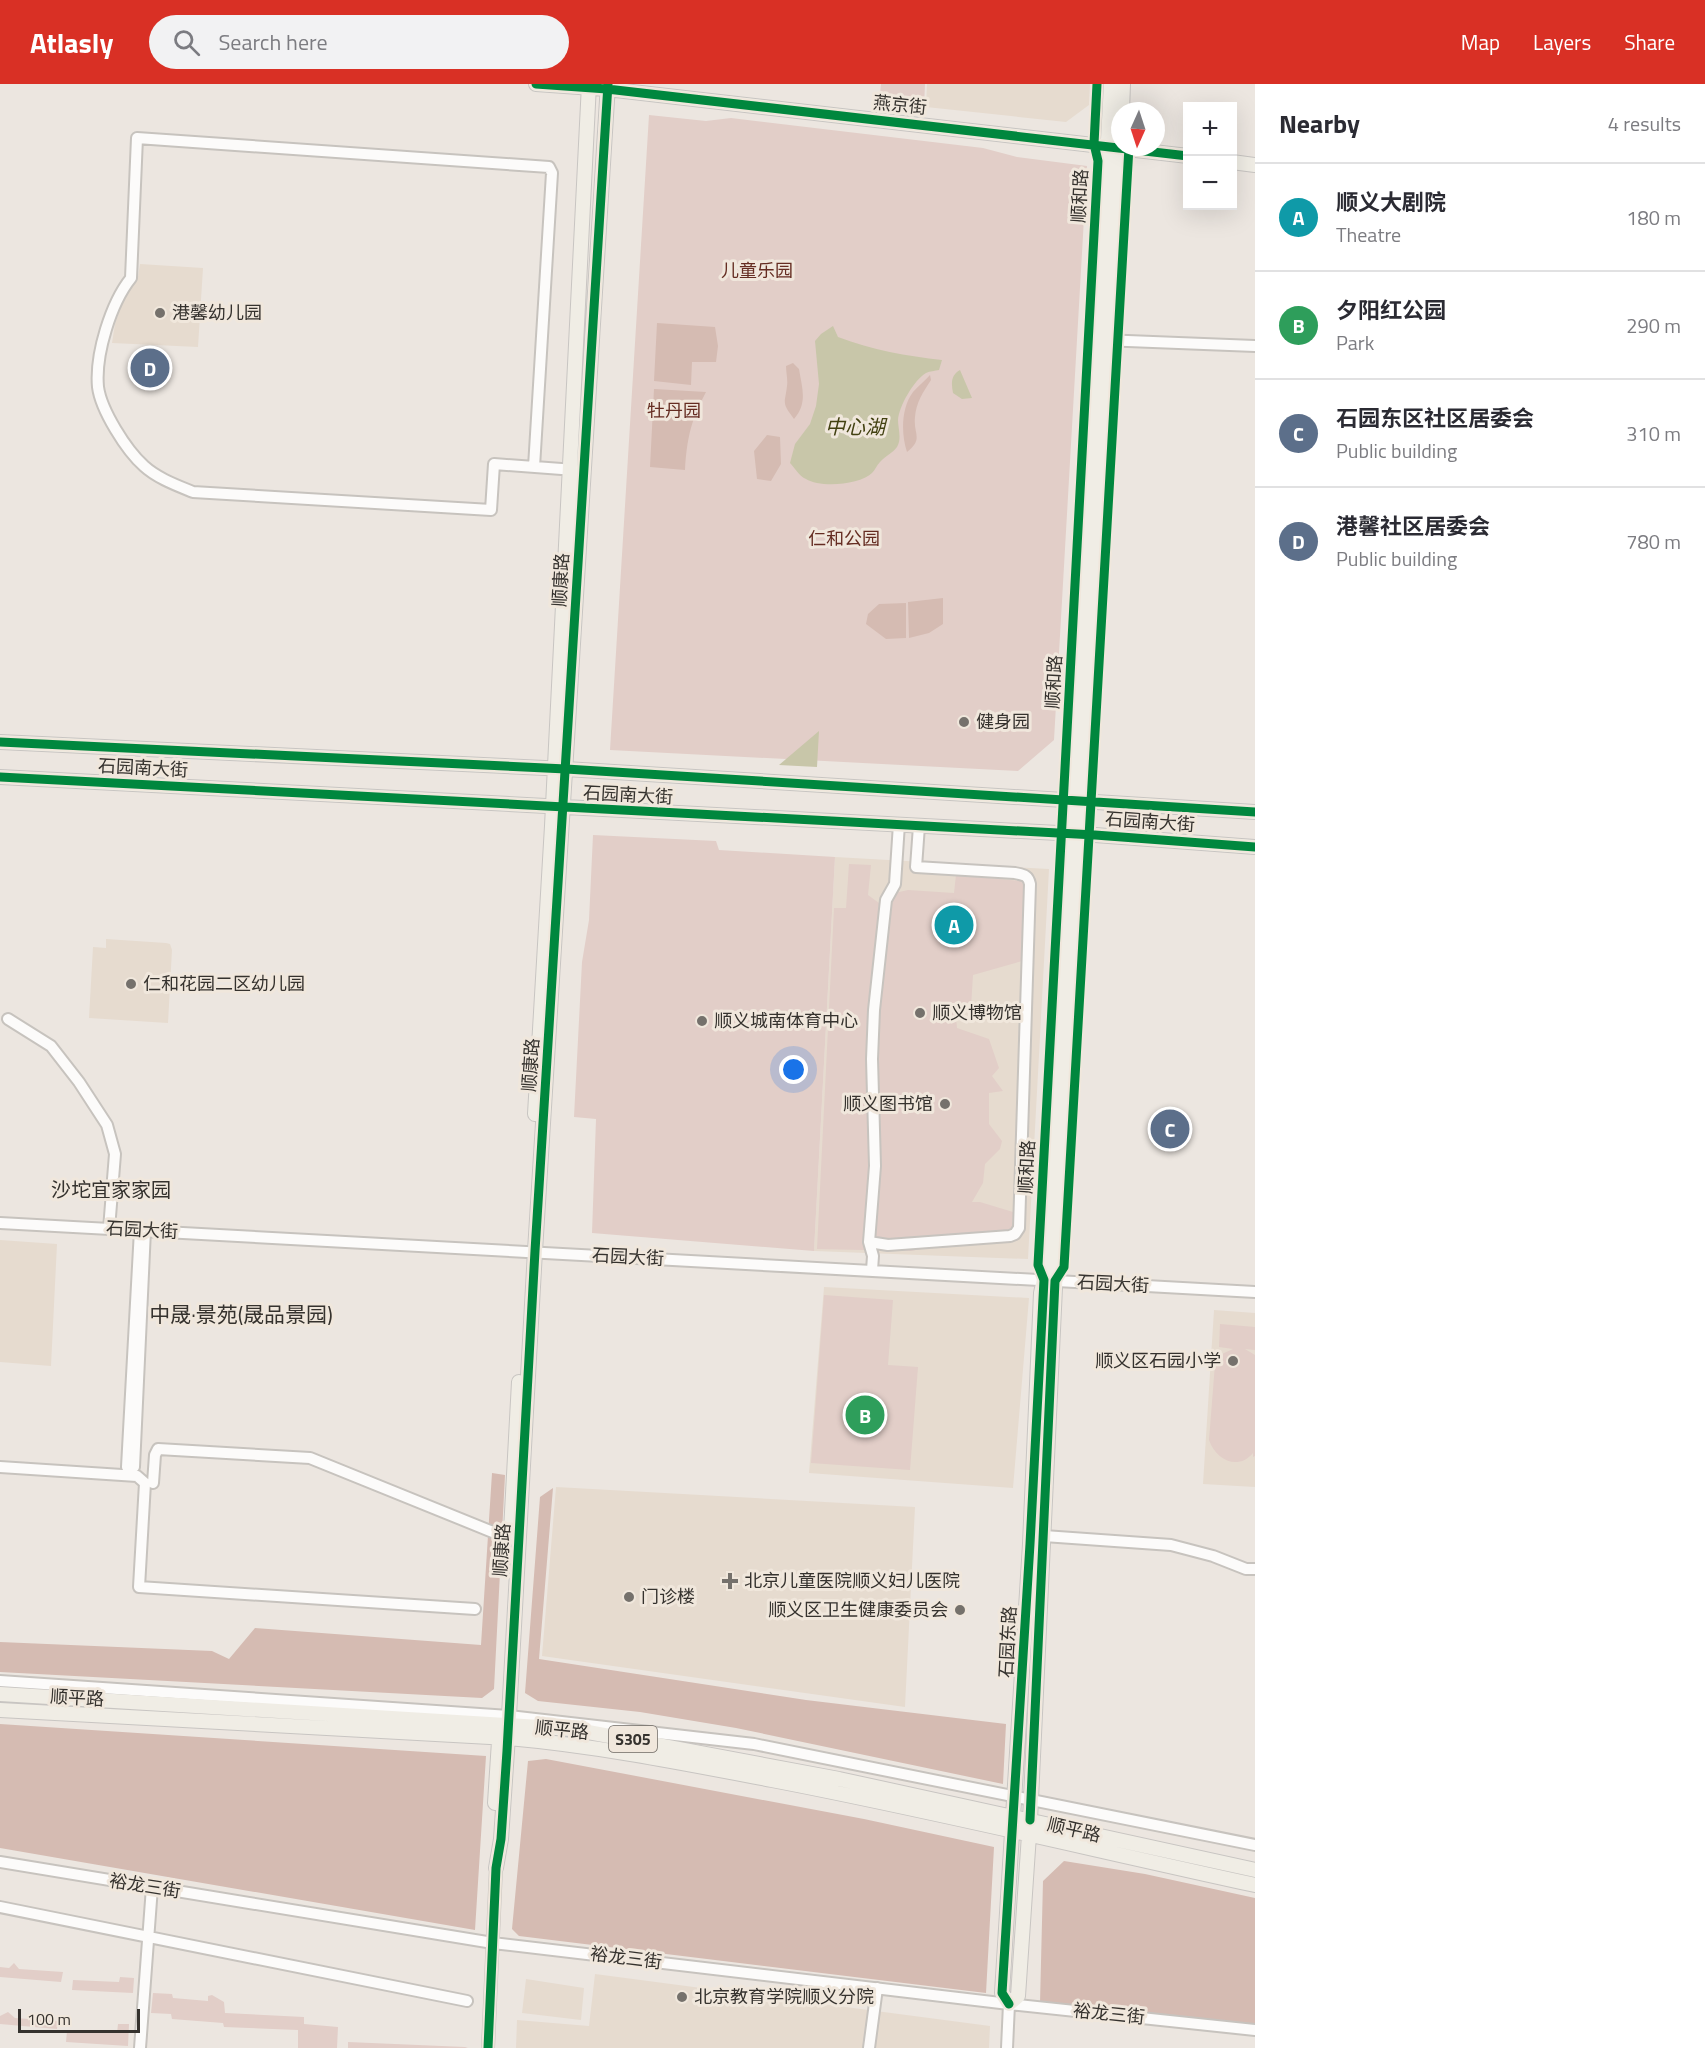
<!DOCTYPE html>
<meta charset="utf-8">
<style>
body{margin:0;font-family:"Titillium Web","Noto Sans SC",sans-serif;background:#f2f2f3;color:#2b2b33}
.controls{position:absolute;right:18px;top:18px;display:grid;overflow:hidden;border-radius:0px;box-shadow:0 6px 24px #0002}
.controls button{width:54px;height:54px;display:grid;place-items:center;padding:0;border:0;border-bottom:2px solid #e1e1e2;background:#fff;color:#2b2b33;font:30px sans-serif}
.compass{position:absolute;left:1111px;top:18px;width:54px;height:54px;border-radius:50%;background:#fff;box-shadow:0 6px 24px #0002;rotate:183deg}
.scale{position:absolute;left:18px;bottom:15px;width:122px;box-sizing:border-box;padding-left:6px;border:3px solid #35322e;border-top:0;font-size:16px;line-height:21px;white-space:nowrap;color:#35322e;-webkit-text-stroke:4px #f0e7dc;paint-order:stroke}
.you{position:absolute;left:794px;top:986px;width:21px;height:21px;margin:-15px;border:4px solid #fff;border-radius:50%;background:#1a73e8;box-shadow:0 0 0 9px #1a73e833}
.badge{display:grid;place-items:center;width:39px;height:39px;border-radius:50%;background:#d93025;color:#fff;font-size:20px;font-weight:700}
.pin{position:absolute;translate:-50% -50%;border:3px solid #fff;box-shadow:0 2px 6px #0006}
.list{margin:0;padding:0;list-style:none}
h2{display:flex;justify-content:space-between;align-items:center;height:78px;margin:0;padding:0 24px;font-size:26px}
h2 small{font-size:20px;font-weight:400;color:#7c7c81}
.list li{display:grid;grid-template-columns:39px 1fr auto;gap:18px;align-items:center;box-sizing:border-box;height:108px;padding:0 24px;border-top:2px solid #e1e1e2}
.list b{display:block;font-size:22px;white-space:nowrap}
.list p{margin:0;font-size:20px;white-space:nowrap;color:#7c7c81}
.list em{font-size:20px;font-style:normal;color:#7c7c81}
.icon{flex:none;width:33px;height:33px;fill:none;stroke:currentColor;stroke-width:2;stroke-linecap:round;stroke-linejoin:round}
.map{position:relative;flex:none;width:1255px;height:1964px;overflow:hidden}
header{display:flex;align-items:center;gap:36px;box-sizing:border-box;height:84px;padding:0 30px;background:#d93025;color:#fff}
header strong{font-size:28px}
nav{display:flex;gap:33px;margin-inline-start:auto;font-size:21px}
.search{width:420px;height:54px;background:#f2f2f3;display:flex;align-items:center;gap:15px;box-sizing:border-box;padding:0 21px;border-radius:33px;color:#7c7c81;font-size:22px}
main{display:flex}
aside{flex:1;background:#fff}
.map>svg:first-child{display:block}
.built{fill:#e6dbcf}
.green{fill:#e2cec8}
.forest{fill:#d5bbb2}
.water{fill:#c8c6a9}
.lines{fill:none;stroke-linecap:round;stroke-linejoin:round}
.minor-casing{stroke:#c7c3be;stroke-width:14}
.major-casing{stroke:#c8c5c2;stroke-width:16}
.minor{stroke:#fcfbfa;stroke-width:10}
.major{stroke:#f0ede5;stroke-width:14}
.cycleway-casing{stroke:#f0e7dc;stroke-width:13}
.cycleway{stroke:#00873e;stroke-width:9}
.poi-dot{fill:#75716c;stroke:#f0e7dc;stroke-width:2}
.labels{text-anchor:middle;stroke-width:6;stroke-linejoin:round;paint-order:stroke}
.shield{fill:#f0e7dc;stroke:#6d6862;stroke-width:1.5}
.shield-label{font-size:16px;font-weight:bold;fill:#35322e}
.street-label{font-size:18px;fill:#35322e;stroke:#f0e7dc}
.park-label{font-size:18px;fill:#652d22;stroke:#f0e7dc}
.poi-label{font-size:18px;fill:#35322e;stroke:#f0e7dc;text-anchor:start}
.water-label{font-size:20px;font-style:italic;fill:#424111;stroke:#f0e7dc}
.neighbourhood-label{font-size:20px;fill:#35322e;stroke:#f0e7dc}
.quarter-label{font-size:21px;fill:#35322e;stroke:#f0e7dc}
</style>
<header>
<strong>Atlasly</strong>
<div class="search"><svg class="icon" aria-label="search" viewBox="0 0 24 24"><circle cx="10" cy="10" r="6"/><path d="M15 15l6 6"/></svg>Search here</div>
<nav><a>Map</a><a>Layers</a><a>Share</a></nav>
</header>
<main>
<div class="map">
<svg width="1255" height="1964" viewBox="0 0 1255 1964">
<rect width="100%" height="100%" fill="#ece6e0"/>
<path class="built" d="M927,0H1090L1089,21L1066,38L926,23Z
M140,180L203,184L198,263L112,259L115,240L122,219L138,193Z
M835,773L1049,785L1028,1175L814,1167Z
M106,855L166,859L170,860L172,866L168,939L89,934L93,863L106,864Z
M0,1156L57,1160L51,1282L0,1278Z
M824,1203L1029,1214L1013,1404L809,1389Z
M1214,1226L1255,1229V1403L1203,1400Z
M556,1403L915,1423L905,1623L542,1572Z
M595,1890L990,1942L989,1964H516L517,1936L589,1942Z
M526,1895L584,1904L581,1936L522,1929Z"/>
<path class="green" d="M881,0H925L924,23L879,19Z
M649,31L706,37L731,34L983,64L1017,73L1087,82L1054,656L1018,687L610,666Z
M593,751L716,757L719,766L835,773L814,1167L592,1149L596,1035L574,1033L582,878L589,836Z
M849,780L871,781L868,811L879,819L890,816L895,809L908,806L954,809L956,791L1021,797L1024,802L1022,877L973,891L971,923L955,922L957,944L989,955L999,984L992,992L1003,1007L989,1009V1040L1002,1057L1000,1065L985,1080L983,1099L972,1118H980L1013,1128L1012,1147L911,1167L817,1165L834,824H846Z
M824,1211L893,1216L888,1281L918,1283L910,1386L811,1379Z
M1220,1240L1255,1243V1266L1245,1265L1255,1271V1372L1253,1373V1369C1238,1387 1216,1376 1209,1356L1215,1280L1222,1270L1233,1265L1219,1263Z
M14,1879L19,1885L63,1888L61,1898L0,1893V1883L9,1884Z
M120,1893L134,1894L133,1909L72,1906L73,1896L119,1898Z
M153,1909L172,1910L173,1914L208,1917V1912L212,1911L224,1918L225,1929L304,1933V1940L338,1943L337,1964H298V1946L224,1943L223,1939L172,1935L171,1930L151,1929Z
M8,1928L15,1934L58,1937L57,1945L0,1940V1932Z
M118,1940H129L128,1962L66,1958L67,1947L117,1949Z
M348,1958L465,1963L468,1964H348Z"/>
<path class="forest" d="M657,239L715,243L718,262L716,278H692L691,301L654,297Z
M793,279L799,285C802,304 808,319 794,335C781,318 785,320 787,302C788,296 786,288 786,282Z
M930,291L931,296C923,308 916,319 915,333C913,350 924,355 907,368C901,350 901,324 913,308C918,302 925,297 930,291Z
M654,305L706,308C691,336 687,354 685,386L650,383Z
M767,351L780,353L781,380L771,397L757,395L754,367Z
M943,514V540L929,549L909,554L908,518Z
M906,519V554L886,555L866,540L868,530L879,520Z
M492,1389L505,1391L494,1605L482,1614L0,1588V1558L212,1567L229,1575L255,1544L481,1561Z
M553,1404L539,1575L806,1616L1006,1640L1003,1700L736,1644L640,1628L538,1617L525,1609L540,1413Z
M0,1640L486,1672L475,1846L0,1764Z
M546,1675L864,1735L994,1763L986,1909L519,1852L512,1845L528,1677Z
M1064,1777L1145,1790L1255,1814V1941L1040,1919L1043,1797Z"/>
<path class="water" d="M833,242L838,253C872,266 907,272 942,276L939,286C935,287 930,287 926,289C914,296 899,322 898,336C898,344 902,355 897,363C893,369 885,372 880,378C877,381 875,386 872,389C860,401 820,404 806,395C799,392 795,384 790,379L795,360L810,340L816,322L819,300L815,257L821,250Z
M960,286L972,314L962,315L953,309C951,299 951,291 960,286Z
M819,647L817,683L779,681Z"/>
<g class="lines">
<defs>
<path id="minor" d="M1102,256L1255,262
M534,383L552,89L549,83L137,54L131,194C111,219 95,270 98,303C101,326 126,366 144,382C157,394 176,401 193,408L491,426L494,380L575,386
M8,935L51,962L79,998L107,1041L115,1070L109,1145
M0,1139L1255,1208
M140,1146L127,1383H134L145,1146
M869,1158L888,1161L1010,1152L1015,1150L1019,1144L1030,800C1028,791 1024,791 1015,789L916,783L919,742
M872,1186L873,1172L869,1158L875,1082L872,975L874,926L886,816L895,800L899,740
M0,1383L137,1392L145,1399L139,1503L475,1525
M153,1399L155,1371L158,1365L310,1374L510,1455
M1044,1452L1171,1461L1213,1472L1246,1485H1255
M0,1597L509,1632L754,1660L1255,1761
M0,1778L493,1859L1009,1920L1255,1946
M0,1823L467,1917
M140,1964L152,1803
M488,1964L496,1784
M869,1964L877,1904
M1007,1964L1009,1920"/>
<path id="major" d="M536,0L607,5L1188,72
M1111,0L1047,1182L1041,1209L1030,1460L1002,1909L1009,1920L1018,1912L1030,1736L1056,1182L1087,599L1120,56
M1122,27L1123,0
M1232,78L1255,81
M0,658L566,685L1255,728
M0,693L1095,751L1255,763
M535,1030L552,742L589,0
M511,1447L519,1298
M0,1610L572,1645L839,1695L1255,1786
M0,1626L508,1654C598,1662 683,1679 772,1696C934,1727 1094,1766 1255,1801
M495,1719L500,1642
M496,1784L501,1755L507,1667L535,1167L608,0"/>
</defs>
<use href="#minor" class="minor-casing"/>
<use href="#major" class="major-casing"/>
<use href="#minor" class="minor"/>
<use href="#major" class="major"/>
<defs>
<path id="cycleway" d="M536,0L607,5L1188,72
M0,658L566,685L1255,728
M0,693L1095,751L1255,763
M1030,1736L1055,1197L1064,1183L1129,63
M1009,1920L1002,1909L1030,1460L1044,1196L1038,1181L1098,77L1094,60L1097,0
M488,1964L496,1784L501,1755L507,1667L535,1167L608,0"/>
</defs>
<use href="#cycleway" class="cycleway-casing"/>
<use href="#cycleway" class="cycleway"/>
</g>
<g class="poi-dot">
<circle cx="160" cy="229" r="6"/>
<circle cx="964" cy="638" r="6"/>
<circle cx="131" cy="900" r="6"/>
<circle cx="920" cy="929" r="6"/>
<circle cx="702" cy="937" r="6"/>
<circle cx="945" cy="1020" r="6"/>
<circle cx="1233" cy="1277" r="6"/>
<path d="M727 1488h6v6h6v6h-6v6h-6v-6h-6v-6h6z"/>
<circle cx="629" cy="1513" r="6"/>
<circle cx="960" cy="1526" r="6"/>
<circle cx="682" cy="1913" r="6"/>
</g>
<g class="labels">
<rect class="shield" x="609" y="1642" width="48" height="26" rx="4.5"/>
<g class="shield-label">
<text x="633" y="1661">S305</text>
</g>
<g class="street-label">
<text transform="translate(900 21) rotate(6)" y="6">燕京街</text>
<text transform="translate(1080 112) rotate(-87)" y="6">顺和路</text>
<text transform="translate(561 496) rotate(-87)" y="6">顺康路</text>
<text transform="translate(1054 598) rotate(-87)" y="6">顺和路</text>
<text transform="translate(143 684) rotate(3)" y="6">石园南大街</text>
<text transform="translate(628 711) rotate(3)" y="6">石园南大街</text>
<text transform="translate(1150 738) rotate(4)" y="6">石园南大街</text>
<text transform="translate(531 981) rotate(-86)" y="6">顺康路</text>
<text transform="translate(1027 1083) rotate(-87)" y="6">顺和路</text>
<text transform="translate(142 1146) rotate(3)" y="6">石园大街</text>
<text transform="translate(628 1173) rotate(3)" y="6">石园大街</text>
<text transform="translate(1113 1200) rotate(3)" y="6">石园大街</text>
<text transform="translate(502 1466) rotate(-86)" y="6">顺康路</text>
<text transform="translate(1008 1558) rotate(-87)" y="6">石园东路</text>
<text transform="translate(77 1614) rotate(3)" y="6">顺平路</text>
<text transform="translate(562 1646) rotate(6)" y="6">顺平路</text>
<text transform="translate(1074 1746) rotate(13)" y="6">顺平路</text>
<text transform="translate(145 1802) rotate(9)" y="6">裕龙三街</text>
<text transform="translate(626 1874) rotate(7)" y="6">裕龙三街</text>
<text transform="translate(1109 1930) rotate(6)" y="6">裕龙三街</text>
</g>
<g class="park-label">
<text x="757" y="193">儿童乐园</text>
<text x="674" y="333">牡丹园</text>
<text x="844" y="461">仁和公园</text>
</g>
<g class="poi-label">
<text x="172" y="235">港馨幼儿园</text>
<text x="976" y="644">健身园</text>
<text x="143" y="906">仁和花园二区幼儿园</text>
<text x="932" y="935">顺义博物馆</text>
<text x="714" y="943">顺义城南体育中心</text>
<text x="933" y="1026" text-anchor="end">顺义图书馆</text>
<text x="1221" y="1283" text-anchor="end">顺义区石园小学</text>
<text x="744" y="1503">北京儿童医院顺义妇儿医院</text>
<text x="641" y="1519">门诊楼</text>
<text x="948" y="1532" text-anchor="end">顺义区卫生健康委员会</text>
<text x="694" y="1919">北京教育学院顺义分院</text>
</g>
<g class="water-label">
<text x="855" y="350">中心湖</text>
</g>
<g class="neighbourhood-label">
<text x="111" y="1113">沙坨宜家家园</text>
</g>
<g class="quarter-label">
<text x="241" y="1238">中晟·景苑(晟品景园)</text>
</g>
</g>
</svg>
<div class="controls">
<button>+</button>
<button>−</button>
</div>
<svg class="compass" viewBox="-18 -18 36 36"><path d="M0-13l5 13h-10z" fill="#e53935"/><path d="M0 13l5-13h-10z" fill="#7c7c81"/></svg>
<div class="scale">100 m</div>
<div class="you"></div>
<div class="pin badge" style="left:954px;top:841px;background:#0f9aa8">A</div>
<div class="pin badge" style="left:865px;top:1331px;background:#2e9e5b">B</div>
<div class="pin badge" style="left:1170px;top:1045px;background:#5c6f8a">C</div>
<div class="pin badge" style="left:150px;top:284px;background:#5c6f8a">D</div>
</div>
<aside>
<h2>Nearby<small>4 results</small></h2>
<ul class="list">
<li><span class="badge" style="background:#0f9aa8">A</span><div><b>顺义大剧院</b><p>Theatre</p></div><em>180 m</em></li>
<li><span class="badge" style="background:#2e9e5b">B</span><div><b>夕阳红公园</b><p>Park</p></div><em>290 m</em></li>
<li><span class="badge" style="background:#5c6f8a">C</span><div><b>石园东区社区居委会</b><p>Public building</p></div><em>310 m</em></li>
<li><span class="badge" style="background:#5c6f8a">D</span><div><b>港馨社区居委会</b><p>Public building</p></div><em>780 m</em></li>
</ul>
</aside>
</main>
